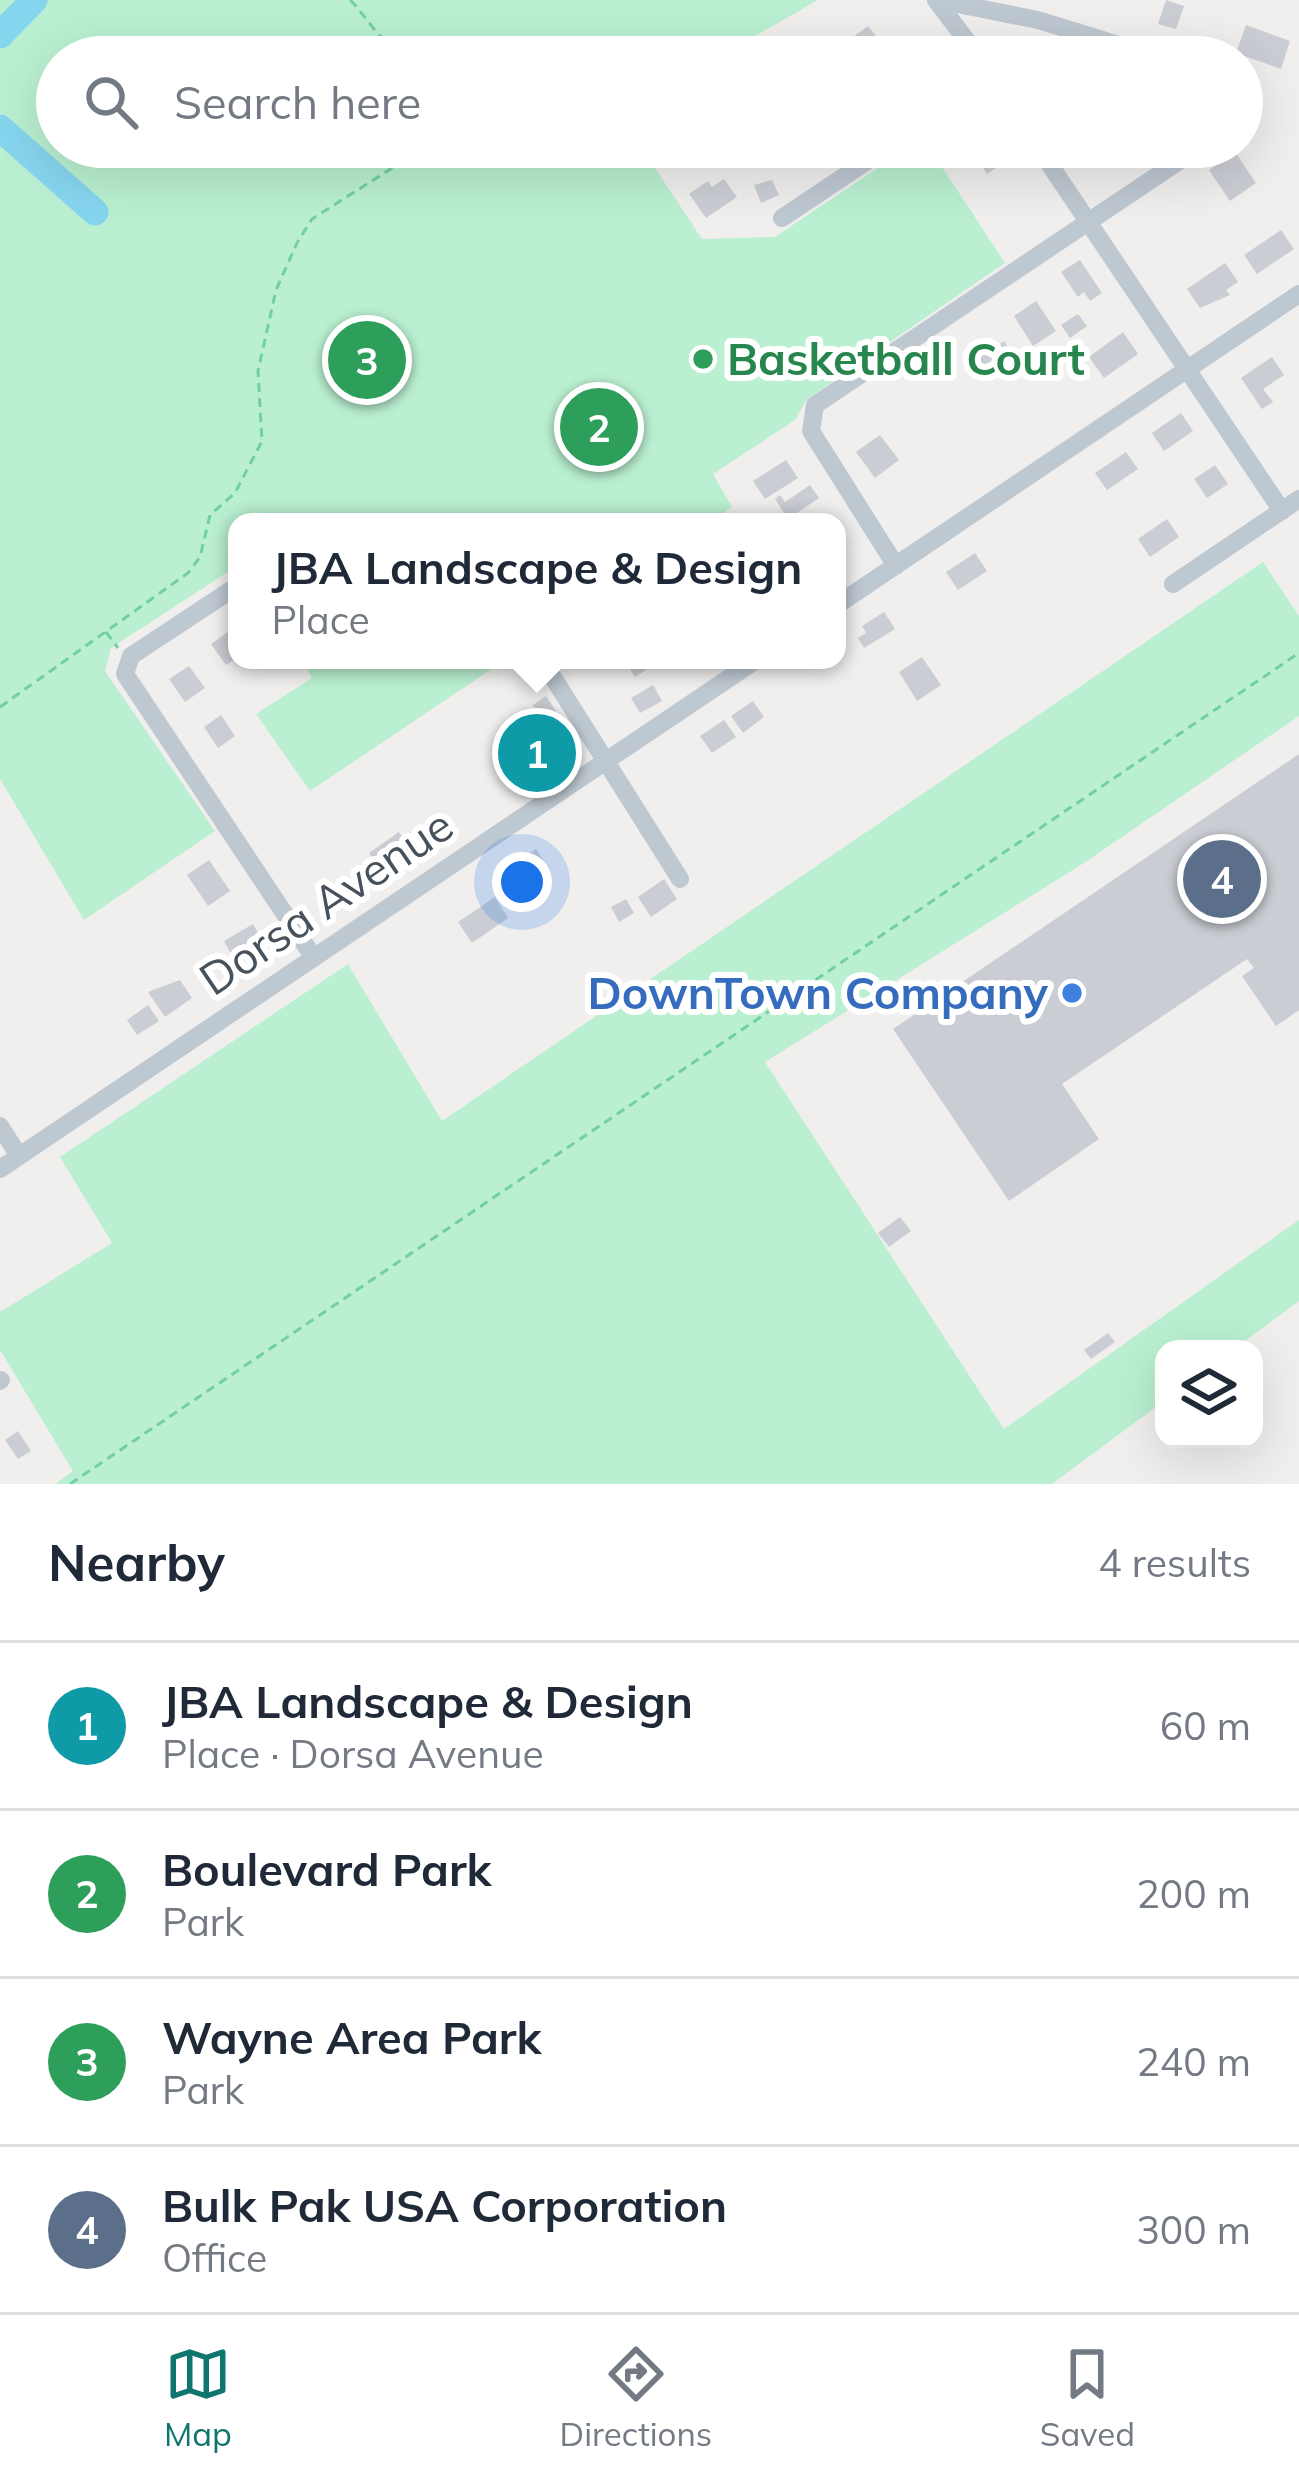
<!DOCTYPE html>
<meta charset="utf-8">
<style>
body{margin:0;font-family:Mulish,sans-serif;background:#f6f6f7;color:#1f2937}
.controls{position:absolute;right:36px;bottom:36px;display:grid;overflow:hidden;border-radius:24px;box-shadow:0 12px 48px #0002}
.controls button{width:108px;height:108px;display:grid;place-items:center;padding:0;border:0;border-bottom:3px solid #e0e1e3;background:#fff;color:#1f2937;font:60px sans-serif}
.you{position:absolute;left:522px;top:882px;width:42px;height:42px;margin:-30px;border:9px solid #fff;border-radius:50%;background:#1a73e8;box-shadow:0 0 0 18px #1a73e833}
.badge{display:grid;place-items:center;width:78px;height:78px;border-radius:50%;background:#0f766e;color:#fff;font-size:39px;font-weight:700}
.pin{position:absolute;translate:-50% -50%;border:6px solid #fff;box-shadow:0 3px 12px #0006}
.popup{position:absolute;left:228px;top:513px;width:618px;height:156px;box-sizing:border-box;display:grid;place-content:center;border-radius:24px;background:#fff;filter:drop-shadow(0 3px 9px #0005);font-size:39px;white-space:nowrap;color:#747a83}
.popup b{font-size:45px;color:#1f2937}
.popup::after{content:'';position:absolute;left:50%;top:100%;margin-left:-24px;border:24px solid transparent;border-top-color:#fff}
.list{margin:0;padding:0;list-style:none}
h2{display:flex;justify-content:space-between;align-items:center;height:156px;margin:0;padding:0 48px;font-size:51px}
h2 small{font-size:39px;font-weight:400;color:#747a83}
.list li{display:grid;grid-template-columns:78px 1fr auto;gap:36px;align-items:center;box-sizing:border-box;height:168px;padding:0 48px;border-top:3px solid #e0e1e3}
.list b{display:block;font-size:45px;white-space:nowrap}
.list p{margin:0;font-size:39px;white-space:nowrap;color:#747a83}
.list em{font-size:39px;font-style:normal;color:#747a83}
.icon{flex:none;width:66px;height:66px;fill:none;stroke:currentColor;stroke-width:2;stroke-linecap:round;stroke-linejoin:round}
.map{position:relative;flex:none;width:1299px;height:1484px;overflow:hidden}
.search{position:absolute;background:#fff;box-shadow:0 12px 48px #0002;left:36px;right:36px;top:36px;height:132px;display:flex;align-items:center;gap:30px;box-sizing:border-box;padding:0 42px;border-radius:66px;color:#747a83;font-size:45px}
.sheet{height:828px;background:#fff}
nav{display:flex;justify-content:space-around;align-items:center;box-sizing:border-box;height:168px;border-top:3px solid #e0e1e3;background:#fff;font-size:33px;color:#747a83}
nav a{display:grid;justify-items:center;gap:6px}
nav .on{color:#0f766e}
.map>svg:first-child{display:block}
.green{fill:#baf0d1}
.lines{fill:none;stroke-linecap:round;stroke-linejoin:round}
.river{stroke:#86d5ee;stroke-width:27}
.building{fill:#cacdd3}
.path{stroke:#72cfa4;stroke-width:3;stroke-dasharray:9 6;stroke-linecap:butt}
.minor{stroke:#bec8d1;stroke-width:18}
.leisure-dot{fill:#2e9e5b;stroke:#fff;stroke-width:4.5}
.shop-dot{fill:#3f7fe0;stroke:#fff;stroke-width:4.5}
.labels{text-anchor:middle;stroke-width:12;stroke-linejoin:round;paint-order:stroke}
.leisure-label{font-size:45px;font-weight:bold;fill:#27864d;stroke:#fff;text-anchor:start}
.street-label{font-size:45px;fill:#46515c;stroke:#fff}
.shop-label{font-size:45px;font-weight:bold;fill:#366cbe;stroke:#fff;text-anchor:end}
</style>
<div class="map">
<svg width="1299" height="1484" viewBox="0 0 1299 1484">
<rect width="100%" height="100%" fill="#f1eeee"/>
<path class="green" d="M0,0H818L718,57H57V147H641L702,239L775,237L909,147H929L1005,263L807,399L795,420L713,474L732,507L710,522H237V566L111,648L105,671L215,831L84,920L0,779Z
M1263,562L1299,616V716L1084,863L765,1062L1004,1429L1299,1220V1301L1234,1349H1164V1401L1052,1484H55L73,1471L0,1350V1312L112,1243L60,1157L348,964L442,1121Z
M302,660H505L310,791L256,714L312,678Z"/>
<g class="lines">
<path class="river" d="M0,35L34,0
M0,128L95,212"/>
</g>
<path class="building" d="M1166,0L1184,6L1176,29L1158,24Z
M1246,25L1290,41L1281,69L1236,53Z
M868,26L879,40L864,51L853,37Z
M929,43L941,57H908Z
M970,147H1003L1010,159L987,174Z
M1235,152L1256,183L1230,201L1209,170Z
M724,179L737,197L706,218L689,194L708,181L712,187Z
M772,180L779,195L761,203L754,185Z
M1281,230L1294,249L1257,274L1244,255Z
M1080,260L1102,293L1090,301L1084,292L1078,297L1061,272Z
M1225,263L1238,282L1226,290L1230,295L1200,308L1187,289Z
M1036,301L1056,331L1033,346L1014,316Z
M1078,314L1087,326L1070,338L1061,325Z
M1123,332L1138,354L1104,378L1089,357Z
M1004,341L1017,361L988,380L975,361Z
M1272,357L1284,375L1263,389L1273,402L1262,409L1241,378Z
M1181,413L1193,431L1164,451L1152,433Z
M880,435L899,460L875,478L856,452Z
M1126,452L1138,469L1107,490L1095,473Z
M786,460L798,478L765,499L753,481Z
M1215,465L1228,484L1207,498L1194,479Z
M810,485L819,498L788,519L775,499L780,495L785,502Z
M1167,519L1179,537L1150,557L1138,539Z
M975,553L987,571L958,590L946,572Z
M884,612L895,629L864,648L858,638L866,633L862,626Z
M235,627L237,658L226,665L211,644Z
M922,657L941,685L917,701L899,672Z
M624,660H661L635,677Z
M189,666L205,688L185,702L169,679Z
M653,685L662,701L640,713L631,698Z
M546,696L556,711L543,720L533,705Z
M753,701L764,717L743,733L731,716Z
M221,715L235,736L218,748L204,727Z
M724,720L736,737L712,753L700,736Z
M547,725L566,754L527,780L508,751Z
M1299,754V1010L1276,1026L1242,976L1254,968L1247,959L1062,1084L1099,1139L1009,1201L893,1029Z
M399,832L414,853L383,874L369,853Z
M536,849L546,865L520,881L511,865Z
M209,860L230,891L208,906L187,875Z
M664,879L677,899L651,917L638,897Z
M495,897L508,918L472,943L458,922Z
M626,899L634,913L619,922L611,907Z
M253,924L266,946L236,963L224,941Z
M180,980L192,998L165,1017L148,992Z
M148,1005L159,1021L137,1035L127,1020Z
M900,1217L911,1231L889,1247L878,1233Z
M1108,1333L1115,1342L1091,1359L1084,1350Z
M18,1431L31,1451L18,1459L5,1440Z"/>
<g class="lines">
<path class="path" d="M350,0C365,14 381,45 401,51C415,55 427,51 441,57
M106,632L118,648
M0,707L188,573L200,557L210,515L235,493L262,441L258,371L276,290L297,243L312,219L425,147
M70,1484L1299,653"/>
<path class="minor" d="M936,0L979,57
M938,0L1038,20L1158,57
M1038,147L1282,511
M782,218L888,147
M896,566L811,431L815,405L1200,147
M1173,584L1299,499
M231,590L131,656L125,674L314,958
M837,605L1299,294
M542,660L680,879
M0,1126L19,1156
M0,1169L756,660
M0,1381L1,1380"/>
</g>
<circle class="leisure-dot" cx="703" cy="359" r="12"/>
<circle class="shop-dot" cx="1072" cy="993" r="12"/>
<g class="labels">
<g class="leisure-label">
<text x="727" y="375">Basketball Court</text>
</g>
<g class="street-label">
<text transform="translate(326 902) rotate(-34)" y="16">Dorsa Avenue</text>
</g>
<g class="shop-label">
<text x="1048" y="1009">DownTown Company</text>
</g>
</g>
</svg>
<div class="controls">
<button><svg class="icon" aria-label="layers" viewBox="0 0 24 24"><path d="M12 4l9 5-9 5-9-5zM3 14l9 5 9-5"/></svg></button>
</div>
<div class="you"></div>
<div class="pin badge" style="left:537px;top:753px;background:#0f9aa8">1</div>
<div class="popup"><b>JBA Landscape &amp; Design</b>Place</div>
<div class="pin badge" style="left:599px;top:427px;background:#2e9e5b">2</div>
<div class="pin badge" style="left:367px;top:360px;background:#2e9e5b">3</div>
<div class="pin badge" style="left:1222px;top:879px;background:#5c6f8a">4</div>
<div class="search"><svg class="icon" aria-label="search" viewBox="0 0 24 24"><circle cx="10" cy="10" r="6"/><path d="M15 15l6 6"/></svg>Search here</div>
</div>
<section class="sheet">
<h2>Nearby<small>4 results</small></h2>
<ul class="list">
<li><span class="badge" style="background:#0f9aa8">1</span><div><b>JBA Landscape &amp; Design</b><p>Place · Dorsa Avenue</p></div><em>60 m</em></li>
<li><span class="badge" style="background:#2e9e5b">2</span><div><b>Boulevard Park</b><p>Park</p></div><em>200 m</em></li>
<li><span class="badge" style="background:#2e9e5b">3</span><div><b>Wayne Area Park</b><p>Park</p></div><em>240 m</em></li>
<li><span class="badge" style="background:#5c6f8a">4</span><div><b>Bulk Pak USA Corporation</b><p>Office</p></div><em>300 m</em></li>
</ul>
</section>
<nav>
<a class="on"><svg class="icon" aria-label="map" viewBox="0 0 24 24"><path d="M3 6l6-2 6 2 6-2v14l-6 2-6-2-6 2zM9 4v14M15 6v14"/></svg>Map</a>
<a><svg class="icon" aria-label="directions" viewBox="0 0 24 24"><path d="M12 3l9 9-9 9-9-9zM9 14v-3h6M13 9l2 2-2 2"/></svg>Directions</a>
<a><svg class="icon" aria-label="saved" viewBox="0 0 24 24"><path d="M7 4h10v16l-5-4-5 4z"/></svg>Saved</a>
</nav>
